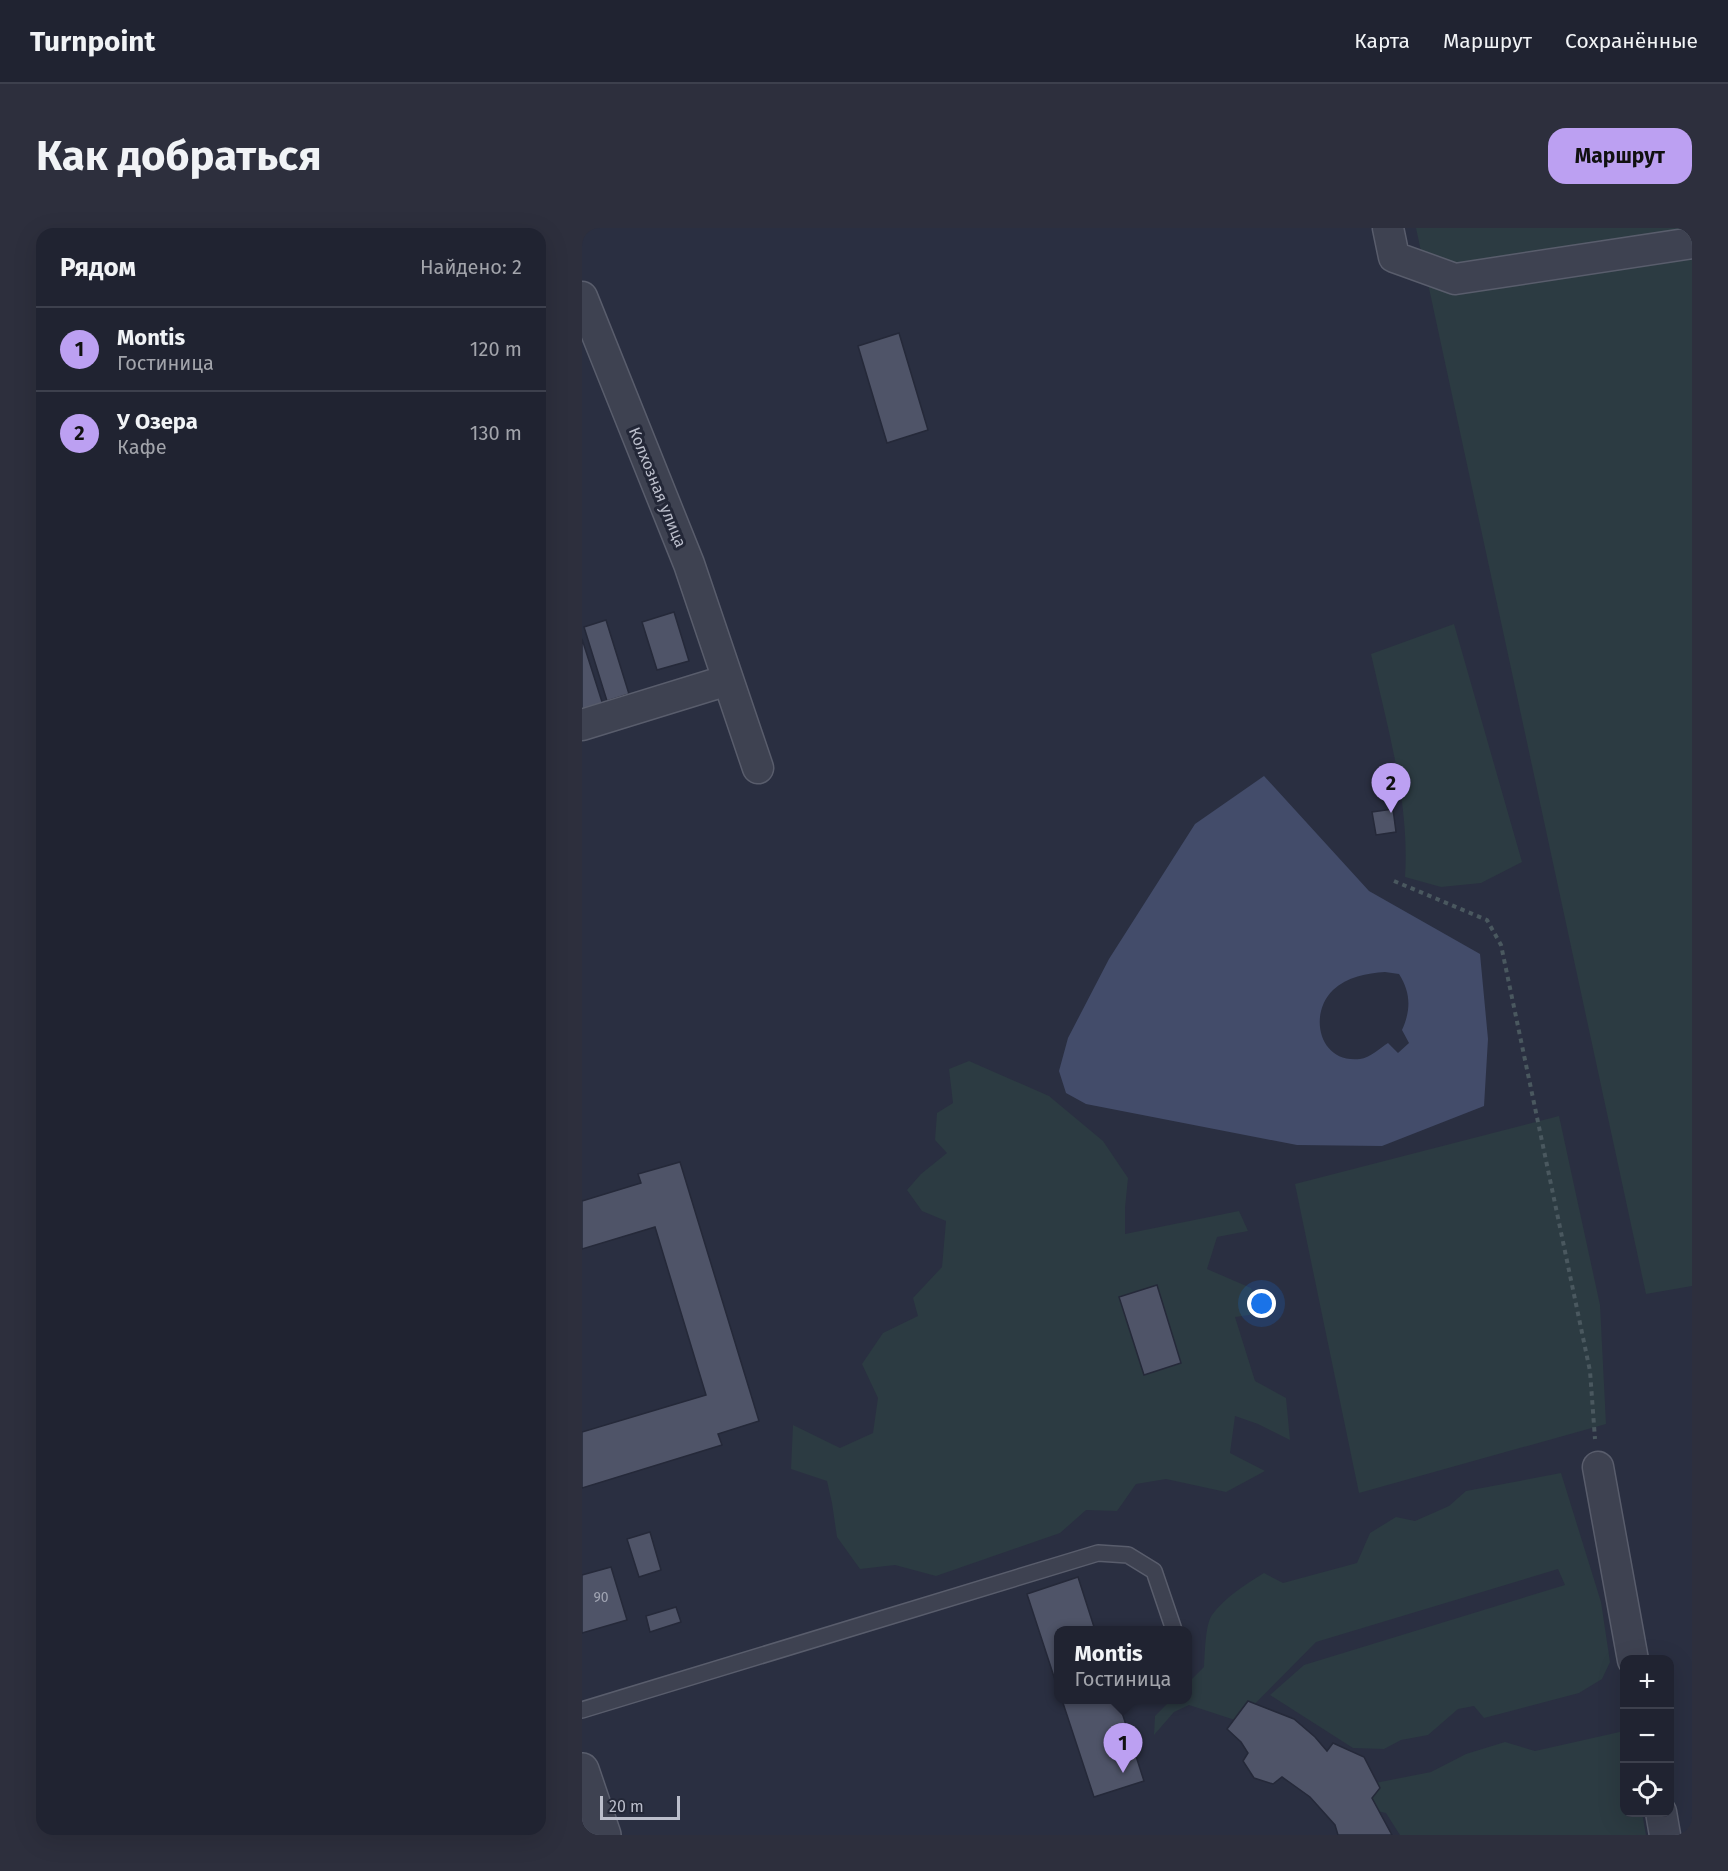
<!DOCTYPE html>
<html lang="ru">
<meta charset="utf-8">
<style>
body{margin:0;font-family:"Fira Sans",sans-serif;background:#2d2f3d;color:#f1f3f6}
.controls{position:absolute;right:18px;bottom:18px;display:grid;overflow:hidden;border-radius:12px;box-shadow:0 6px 24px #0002}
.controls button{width:54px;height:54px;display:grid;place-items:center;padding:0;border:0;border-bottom:2px solid #3d404d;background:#202331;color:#f1f3f6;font:30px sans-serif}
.scale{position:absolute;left:18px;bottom:15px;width:80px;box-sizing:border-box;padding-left:6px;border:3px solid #bbbecb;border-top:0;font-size:16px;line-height:21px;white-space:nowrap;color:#bbbecb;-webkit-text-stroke:4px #232737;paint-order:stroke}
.you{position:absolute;left:680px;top:1076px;width:21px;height:21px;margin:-15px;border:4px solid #fff;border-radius:50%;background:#1a73e8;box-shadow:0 0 0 9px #1a73e833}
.badge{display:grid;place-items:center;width:39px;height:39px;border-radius:50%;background:#bca0f2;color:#111;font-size:20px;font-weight:700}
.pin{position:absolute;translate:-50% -50px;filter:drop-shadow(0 2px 3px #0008)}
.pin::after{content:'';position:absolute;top:32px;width:21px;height:18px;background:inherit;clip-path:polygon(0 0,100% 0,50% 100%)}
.popup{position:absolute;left:472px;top:1398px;width:138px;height:78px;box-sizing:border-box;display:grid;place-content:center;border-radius:12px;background:#202331;filter:drop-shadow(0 2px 4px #0005);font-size:20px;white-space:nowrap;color:#a2a4ab}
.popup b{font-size:22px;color:#f1f3f6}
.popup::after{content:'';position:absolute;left:50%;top:100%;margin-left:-12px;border:12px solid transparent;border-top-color:#202331}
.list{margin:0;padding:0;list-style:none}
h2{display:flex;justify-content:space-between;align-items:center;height:78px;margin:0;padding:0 24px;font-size:26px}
h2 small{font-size:20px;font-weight:400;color:#a2a4ab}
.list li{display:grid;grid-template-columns:39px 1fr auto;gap:18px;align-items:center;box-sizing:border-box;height:84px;padding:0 24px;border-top:2px solid #3d404d}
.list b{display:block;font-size:22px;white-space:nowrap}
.list p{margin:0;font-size:20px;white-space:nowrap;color:#a2a4ab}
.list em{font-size:20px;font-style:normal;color:#a2a4ab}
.icon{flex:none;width:33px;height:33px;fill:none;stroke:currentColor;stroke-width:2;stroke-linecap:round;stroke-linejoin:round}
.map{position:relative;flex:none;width:1110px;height:1607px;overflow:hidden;border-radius:18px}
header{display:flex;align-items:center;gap:36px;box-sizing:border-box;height:84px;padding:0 30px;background:#202331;border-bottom:2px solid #3d404d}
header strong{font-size:28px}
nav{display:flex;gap:33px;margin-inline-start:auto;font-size:21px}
.intro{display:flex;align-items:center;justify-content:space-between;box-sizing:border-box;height:144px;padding:0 36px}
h1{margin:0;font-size:42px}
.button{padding:15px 27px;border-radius:18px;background:#bca0f2;color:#111;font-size:21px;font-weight:700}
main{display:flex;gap:36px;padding:0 36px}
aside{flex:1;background:#202331;border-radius:18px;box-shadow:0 6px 24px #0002}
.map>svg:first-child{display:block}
.green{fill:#2c3b42}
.water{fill:#434c6a;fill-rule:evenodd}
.building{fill:#4f5468;stroke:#252939;stroke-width:1.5}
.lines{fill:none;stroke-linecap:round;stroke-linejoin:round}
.service-casing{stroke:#595d6c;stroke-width:18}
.minor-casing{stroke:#595d6c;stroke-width:33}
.tertiary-casing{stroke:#595d6c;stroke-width:36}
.path{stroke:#4a585f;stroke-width:4;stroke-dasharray:4.5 4.5;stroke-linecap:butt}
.service{stroke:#3e4251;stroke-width:15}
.minor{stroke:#3e4251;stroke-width:30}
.tertiary{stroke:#3e4251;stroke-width:33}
.labels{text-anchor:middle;stroke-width:6;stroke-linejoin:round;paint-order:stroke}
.number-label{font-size:14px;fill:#a0a4b2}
.street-label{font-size:16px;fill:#bbbecb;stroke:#232737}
</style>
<header>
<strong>Turnpoint</strong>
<nav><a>Карта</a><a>Маршрут</a><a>Сохранённые</a></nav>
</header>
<div class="intro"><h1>Как добраться</h1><a class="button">Маршрут</a></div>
<main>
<aside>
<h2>Рядом<small>Найдено: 2</small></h2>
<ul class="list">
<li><span class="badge">1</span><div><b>Montis</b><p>Гостиница</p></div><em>120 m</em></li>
<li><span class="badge">2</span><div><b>У Озера</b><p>Кафе</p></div><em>130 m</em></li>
</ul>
</aside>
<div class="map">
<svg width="1110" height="1607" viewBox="0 0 1110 1607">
<rect width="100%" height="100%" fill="#2a2f41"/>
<path class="green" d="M834,0H1110V1058L1064,1066Z
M872,396L940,634L899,655L859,659L823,649C828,574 805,498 789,426Z
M387,833L467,868L521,913L546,950L543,980V1006L657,983L666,1003L635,1009L625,1041L669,1060L681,1085L653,1089L673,1153L704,1170L708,1212L676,1196L653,1188L648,1225L683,1243L644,1264L584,1251L554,1256L535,1283L504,1282L478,1305L354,1348L313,1337L278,1341L255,1309L250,1275L245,1253L209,1241L211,1197L258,1220L291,1205L296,1170L280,1136L301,1105L336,1088L331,1070L360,1039L364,993L340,983L325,962L339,946L365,925L353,912L355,885L371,875L367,841Z
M977,888L1018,1077L1024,1196L777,1265L713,956Z
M979,1245L1019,1374L1028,1434L1020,1451L997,1465L902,1490L892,1478L876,1481L846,1507L819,1512L802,1521L771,1520L688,1467L722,1437L983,1357L976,1341L734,1414L656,1493L607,1477L592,1484L572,1507L573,1488L589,1472H606V1455L622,1439C623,1426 623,1397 630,1387C643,1369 664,1356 682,1345L701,1355L775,1335L788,1305L814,1289L833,1293L867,1278L884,1263Z
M1042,1503V1584L1060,1585L1064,1607H818L804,1585L786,1581L783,1557L849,1544L884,1526L923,1514L953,1523Z"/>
<path class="water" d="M682,548L787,663L898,726L906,811L902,878L800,918L715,917L504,876L484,865L477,843L486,810L527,731L613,596ZM803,744L817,746C829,765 829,782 820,802L827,815L816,825L806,815C798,820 788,830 778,831C737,836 726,786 751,762C765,749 785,745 803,744Z"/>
<path class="building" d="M317,105L346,202L305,215L276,118Z
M92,384L107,433L75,442L60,394Z
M24,392L47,466L25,473L2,399Z
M0,411L21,477L0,483Z
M811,581L814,604L794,607L790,584Z
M98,934L177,1193L136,1206L140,1217L0,1260V1204L124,1167L73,999L0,1021V973L59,955L56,946Z
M575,1057L599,1135L562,1147L537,1069Z
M68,1304L79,1342L57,1349L45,1311Z
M29,1339L45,1392L0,1405V1347Z
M496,1349L513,1402H476V1461L445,1366Z
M94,1379L99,1394L68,1404L64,1388Z
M480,1472H536L562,1553L512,1569Z
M666,1473L712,1491L733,1509L745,1523L751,1515L782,1529L798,1560L790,1570L810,1607H756L753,1597L728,1569L700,1549L691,1556L672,1550L661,1533L666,1525L659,1514L645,1501Z"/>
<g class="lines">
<defs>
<path id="service" d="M0,1482L516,1325L546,1327L572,1343L592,1402"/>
<path id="minor" d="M806,0L812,29L873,51L1110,15
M0,69L107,336L176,540
M0,497L146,452
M1016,1239L1051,1432
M1079,1584L1083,1607"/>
<path id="tertiary" d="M0,1542L22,1607"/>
</defs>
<use href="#service" class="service-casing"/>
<use href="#minor" class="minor-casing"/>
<use href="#tertiary" class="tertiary-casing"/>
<path class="path" d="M812,653L905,692L919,717L1008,1143L1013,1211"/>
<use href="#service" class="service"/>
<use href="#minor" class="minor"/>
<use href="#tertiary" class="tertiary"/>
</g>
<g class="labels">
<g class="number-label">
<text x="19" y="1374">90</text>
</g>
<g class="street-label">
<text transform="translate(76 259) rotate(68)" y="6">Колхозная улица</text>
</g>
</g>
</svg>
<div class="controls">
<button>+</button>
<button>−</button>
<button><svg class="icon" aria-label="locate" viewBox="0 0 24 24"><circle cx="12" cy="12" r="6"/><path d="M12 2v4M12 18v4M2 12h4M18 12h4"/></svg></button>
</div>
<div class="scale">20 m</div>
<div class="you"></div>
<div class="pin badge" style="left:541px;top:1545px">1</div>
<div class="popup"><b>Montis</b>Гостиница</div>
<div class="pin badge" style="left:809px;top:585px">2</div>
</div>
</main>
